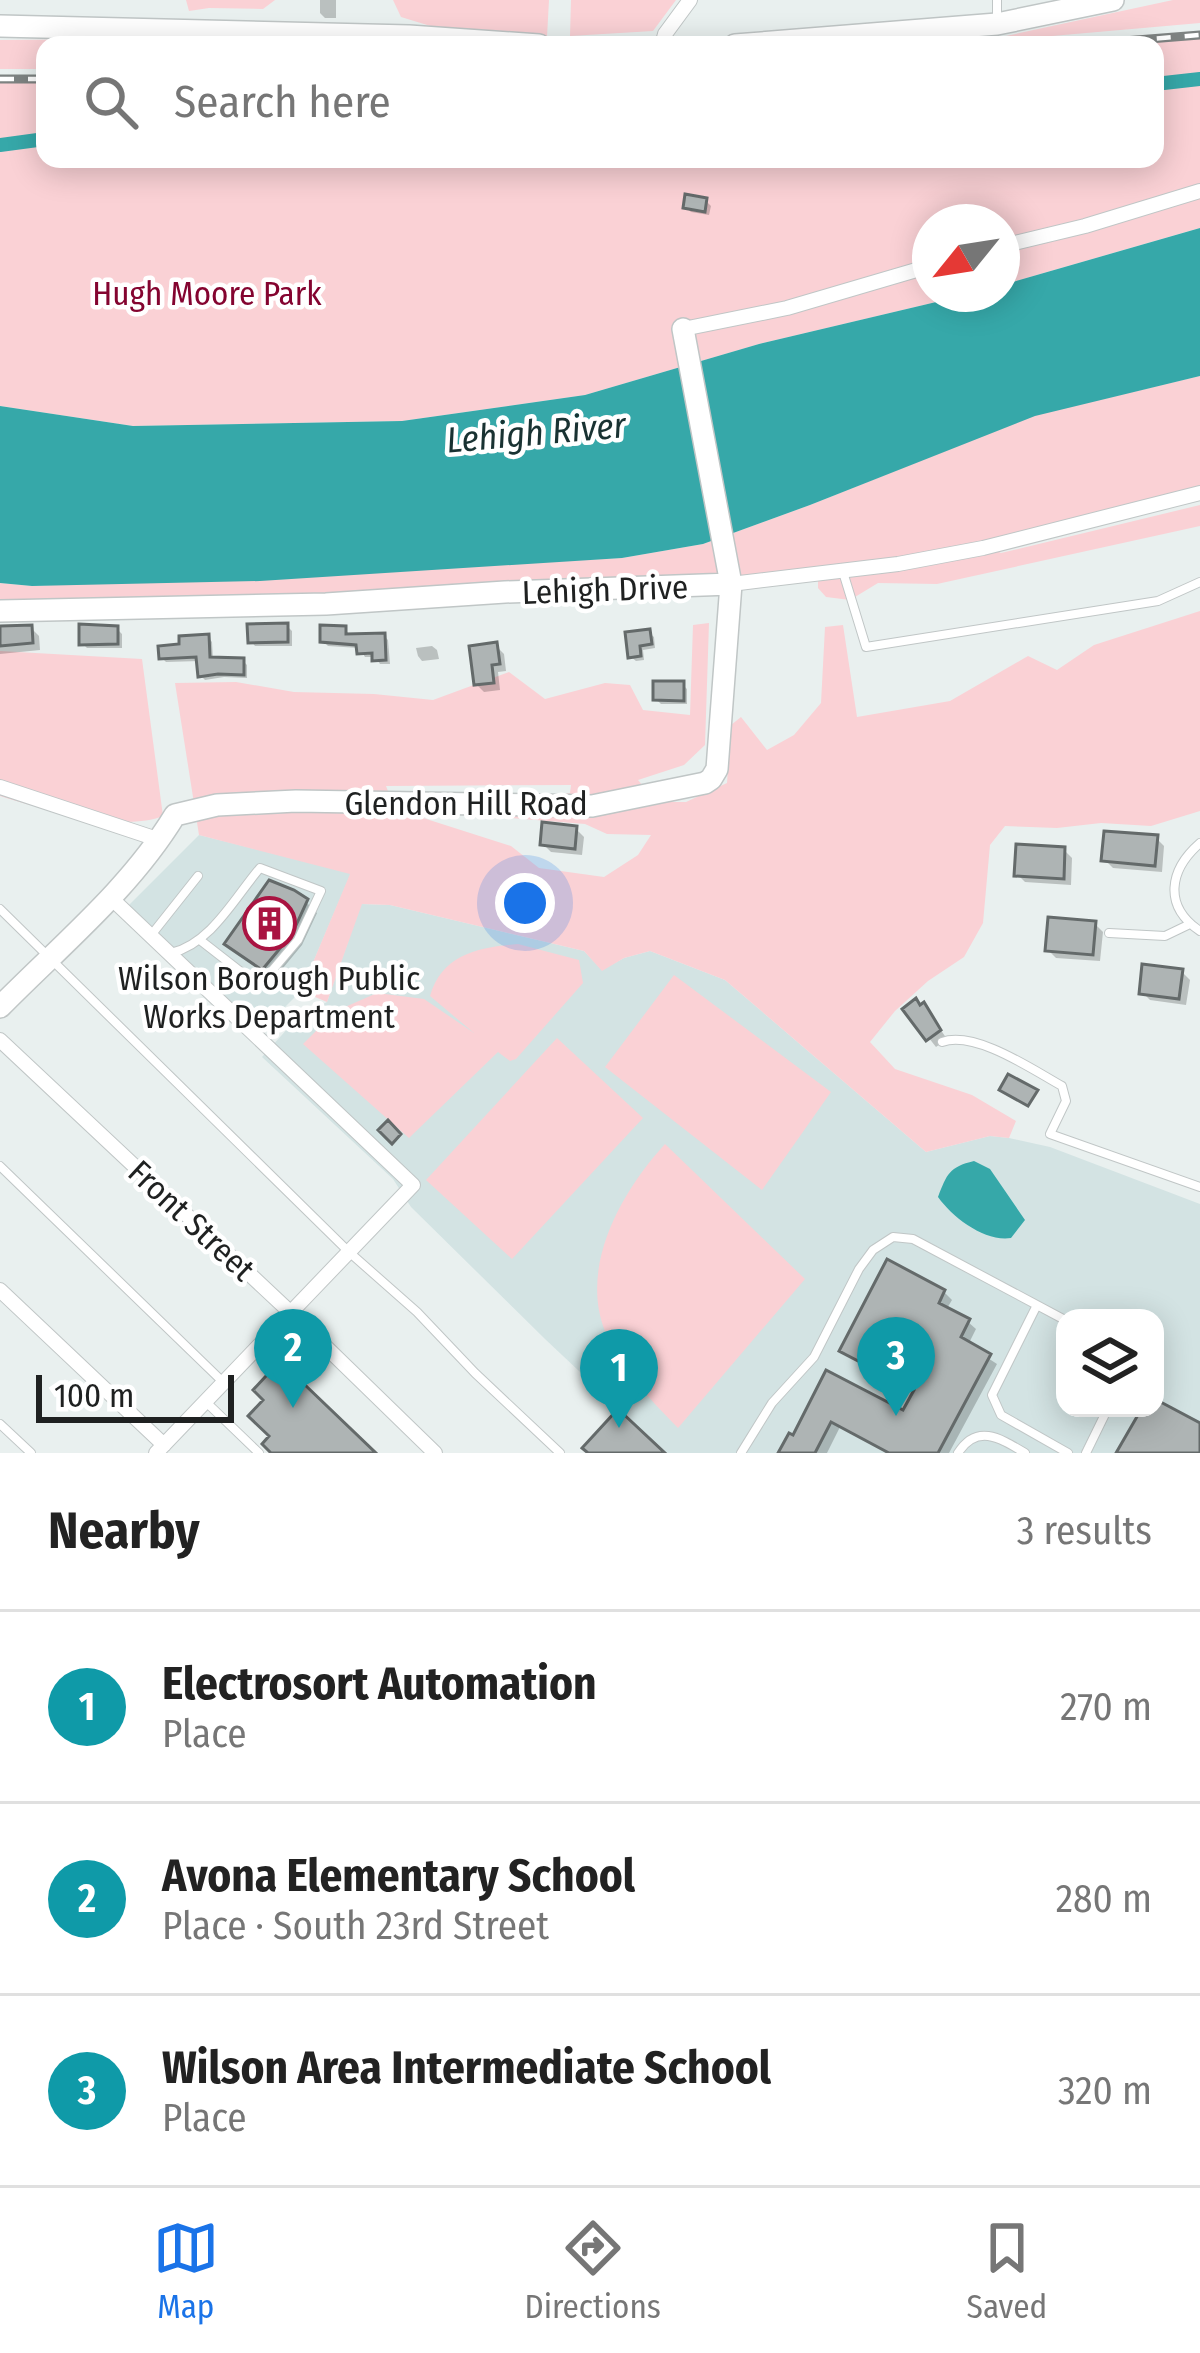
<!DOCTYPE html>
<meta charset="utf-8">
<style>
body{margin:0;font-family:"Fira Sans Condensed",sans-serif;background:#f2f2f2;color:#222}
.controls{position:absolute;right:36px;bottom:36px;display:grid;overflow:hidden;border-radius:24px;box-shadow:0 6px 30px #0003}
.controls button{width:108px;height:108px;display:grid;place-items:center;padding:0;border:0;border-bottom:3px solid #e0e0e0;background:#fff;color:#222;font:60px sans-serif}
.compass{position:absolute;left:912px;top:204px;width:108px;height:108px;border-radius:50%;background:#fff;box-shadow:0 6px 30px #0003;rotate:240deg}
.scale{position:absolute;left:36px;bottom:30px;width:198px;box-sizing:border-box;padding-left:12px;border:6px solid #1f2121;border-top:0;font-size:33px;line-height:42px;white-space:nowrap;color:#1f2121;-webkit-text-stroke:9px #fff;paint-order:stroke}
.you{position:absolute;left:525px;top:903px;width:42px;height:42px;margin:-30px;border:9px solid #fff;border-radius:50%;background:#1a73e8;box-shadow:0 0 0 18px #1a73e833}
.badge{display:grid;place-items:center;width:78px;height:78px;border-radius:50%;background:#1a73e8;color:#fff;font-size:39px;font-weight:700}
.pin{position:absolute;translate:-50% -99px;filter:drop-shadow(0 3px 6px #0008)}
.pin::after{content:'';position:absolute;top:63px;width:42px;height:36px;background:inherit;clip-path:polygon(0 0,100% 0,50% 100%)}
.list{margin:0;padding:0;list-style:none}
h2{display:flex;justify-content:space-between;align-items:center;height:156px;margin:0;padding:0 48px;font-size:51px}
h2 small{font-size:39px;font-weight:400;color:#767676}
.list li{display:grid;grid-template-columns:78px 1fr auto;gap:36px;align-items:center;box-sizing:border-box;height:192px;padding:0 48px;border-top:3px solid #e0e0e0}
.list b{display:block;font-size:45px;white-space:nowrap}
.list p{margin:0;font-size:39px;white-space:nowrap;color:#767676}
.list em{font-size:39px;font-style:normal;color:#767676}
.icon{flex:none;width:66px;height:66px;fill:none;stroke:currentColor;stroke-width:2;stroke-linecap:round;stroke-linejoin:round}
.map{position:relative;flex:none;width:1200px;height:1453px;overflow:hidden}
.search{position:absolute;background:#fff;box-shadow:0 6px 30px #0003;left:36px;right:36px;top:36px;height:132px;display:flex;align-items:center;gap:30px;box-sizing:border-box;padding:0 42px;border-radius:24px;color:#767676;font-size:45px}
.sheet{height:732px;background:#fff}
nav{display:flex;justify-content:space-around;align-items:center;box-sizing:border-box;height:168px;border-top:3px solid #e0e0e0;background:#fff;font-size:33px;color:#767676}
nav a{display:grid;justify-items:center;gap:6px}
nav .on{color:#1a73e8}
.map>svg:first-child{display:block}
.built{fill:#d3e3e3;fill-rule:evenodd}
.green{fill:#fad1d5;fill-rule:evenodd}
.water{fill:#36a8a9}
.shadow{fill:#0003}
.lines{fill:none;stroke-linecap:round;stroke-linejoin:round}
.canal{stroke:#36a8a9;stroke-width:14}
.building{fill:#aeb4b4;stroke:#646a6a;stroke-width:3}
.lane-casing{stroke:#c0c6c6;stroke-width:10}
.street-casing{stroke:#c0c6c6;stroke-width:16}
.secondary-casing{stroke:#c0c6c6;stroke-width:24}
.lane{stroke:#fff;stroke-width:8}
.street{stroke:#fff;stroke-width:14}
.secondary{stroke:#fff;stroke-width:21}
.rail-casing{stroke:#7e8382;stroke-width:9}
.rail{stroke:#fff;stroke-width:4.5;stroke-dasharray:14;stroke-linecap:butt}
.labels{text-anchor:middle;stroke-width:9;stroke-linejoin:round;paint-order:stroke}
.park-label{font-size:33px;fill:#840430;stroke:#fff}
.street-label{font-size:33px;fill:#1f2121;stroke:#fff}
.poi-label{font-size:33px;fill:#1f2121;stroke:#fff}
.water-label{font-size:36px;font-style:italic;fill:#193232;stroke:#fff}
</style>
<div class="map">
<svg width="1200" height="1453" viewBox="0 0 1200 1453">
<rect width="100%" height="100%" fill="#e9f0ef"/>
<path class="built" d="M199,835L351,873L301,991L256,1036L124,910Z
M361,904L390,905L584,951L602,970L624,958L650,951L725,980L926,1152L990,1136L1009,1138L1050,1147L1200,1204V1453H666L545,1339L411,1207L393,1179L262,1057L299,1016L327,1002ZM1065,1318H1155V1408H1065Z"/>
<path class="green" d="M186,0H275L263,9L209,8L189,11Z
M393,0H549L547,37L437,28L401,17Z
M571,0H676L653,31L570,36Z
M1173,0H1200V23L1018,39L1006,36Z
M1200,35V228L1189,231L1002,285V222H930V294H970L759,344L585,395L402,421L133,426L0,406V79H45V159H1155V45H1073Z
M161,39L431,45H45V69H0V40Z
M1200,376V493L989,547L1001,553L1200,505V526L937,584L878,583L850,600L826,597L818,588V576L0,611V583L32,586L622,558L703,544L810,505L1035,415Z
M1200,611V811L1151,826L1101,823L1057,828L1005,826L990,845L983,923L964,957L928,981L895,1011L870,1042L895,1069L972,1095L1016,1121L1009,1138L990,1136L926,1152L725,980L650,951L624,958L602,971L584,951L390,905L362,904L327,1002L301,991L350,874L199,835L175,683L236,682L294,692L374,694L433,700L509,672L545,699L605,683L630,685L643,710L690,715L693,625L709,623L705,745L684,765L638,780L656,802H686L727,783L731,725L741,717L767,750L794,735L821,703L825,627L843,625L857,717L950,701L1028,656L1057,670L1094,645ZM571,785L570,793L448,813L585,824L607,834L651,835L638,855L604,877L539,868L511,846L395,809L386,786Z
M0,651L142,659L163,816C121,833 42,809 0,796Z
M518,944L579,960L583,983L516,1059L510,1061L498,1052L409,1138L303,1044L336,1011L377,993L424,999L474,1033L430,996C442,954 479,947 518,944Z
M674,975L831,1092L762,1190L605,1067Z
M557,1038L643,1118L512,1259L426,1180Z
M665,1144L805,1279L678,1428C650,1399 620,1369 605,1331C579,1266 622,1191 665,1144Z"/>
<path class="water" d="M1200,228V376L1035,416L810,505L703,544L622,558L260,581L32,586L0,583V406L133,426L402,421L585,395L759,344L970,294H1002V285Z
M974,1161L990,1169L1025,1220L1011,1238C985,1242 953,1218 938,1197C947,1174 949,1167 974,1161Z"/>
<path class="shadow" d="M320,0H336V18H325L320,13Z
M706,201L711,206L709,215L691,212L686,207Z
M287,626L292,631V646H255L251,641Z
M31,628L39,636L40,650L0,654V630Z
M345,628L350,637L384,636L388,640L390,664H380L375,657H365L359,648L328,646L323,641Z
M117,629L122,634V648H87L82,643Z
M649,633L654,637L655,648L643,650L644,660L636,661L631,657Z
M208,637L212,642L213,660L243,661L247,665V678L224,677L205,680L201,676L200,661L166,662L162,658Z
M432,646L437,650L439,659L422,661L418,656L416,648Z
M496,646L504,654L506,671L498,672L500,690L484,692L476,684Z
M682,684L687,689V704H661L656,699Z
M576,829L584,837L582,855L551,852L543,844Z
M1156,838L1164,846L1162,872L1113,868L1105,860Z
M1064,850L1072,858L1071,885L1025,882L1017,874Z
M306,902L317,913L302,945L274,979L228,944Z
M1095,924L1103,932L1100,961L1056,958L1048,950Z
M1182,972L1190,980L1186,1005L1150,1000L1142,992Z
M924,1006L947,1039L936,1047L906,1009Z
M944,1292L952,1300L946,1310L968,1322L976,1329L968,1345L997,1364L949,1453H887L840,1427L827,1453H781L790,1437L794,1439L827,1375L904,1414L916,1392L851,1358L843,1350Z"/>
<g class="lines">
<path class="canal" d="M1155,84L1200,79
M0,145L45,139"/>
</g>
<path class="building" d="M685,194L707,198L705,212L683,208Z
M288,623V642L248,643L247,624Z
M79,624L118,626V644L79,645Z
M32,625L33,643L0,646V626Z
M320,625L346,626V634L385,633L386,660L372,661V653L357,654L356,645L320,642Z
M650,629L652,644L640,646L641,656L628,658L625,632Z
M209,634L210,657L244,658V675L218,674L198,677L196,657L159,659L158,646L179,644V636Z
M497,642L500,664L492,665L494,683L474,685L469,646Z
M653,681H684V701L653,700Z
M542,822L577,826L575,849L540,845Z
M1104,831L1158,835L1155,866L1101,861Z
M1016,844L1065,847L1064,879L1014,876Z
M269,880L294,890L308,899L292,934L262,970L224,944Z
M1048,917L1096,921L1093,955L1045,951Z
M1142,964L1183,969L1179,999L1139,994Z
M916,998L920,1005L924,1002L941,1030L926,1041L902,1009Z
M1008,1074L1038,1090L1028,1106L999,1090Z
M388,1120L401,1134L392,1144L378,1130Z
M887,1259L945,1290L939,1303L970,1319L961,1337L991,1354L938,1453H889L831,1422L815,1453H778L789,1433L793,1435L826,1370L903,1410L914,1390L839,1351Z
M280,1361L376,1453H271L262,1444L269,1436L248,1416L263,1400L253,1390Z
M1155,1399L1200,1423V1453H1116L1142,1408H1155Z
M618,1409L665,1453H588L582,1448Z"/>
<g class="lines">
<defs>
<path id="lane" d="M997,22V0
M843,572L866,647L1158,601L1200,582
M1200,843C1169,870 1163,906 1200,931
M0,909L349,1252L417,1312L475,1373L560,1453
M1109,933L1165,936L1190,924
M152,934L198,876
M171,953C211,944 235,897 260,868L321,891L298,940L259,986L200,940
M942,1042C975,1030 1033,1070 1062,1086L1066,1101L1050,1134L1200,1187
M0,1166L223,1382
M1037,1305L992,1395L1001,1415L1068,1453
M206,1402L259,1453
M0,1424L31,1453
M741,1453L772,1403L814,1357L859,1269L873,1250L893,1237L913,1239L1065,1320
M958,1453C977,1423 1000,1438 1025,1453
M1086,1453L1108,1408"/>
<path id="street" d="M662,45L665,34L690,0
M1002,246L1085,226L1200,191
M683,329L787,308L930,266
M731,584L898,564L983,548L1200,493
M0,787L160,840
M111,898L413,1185L156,1453
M0,1040L291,1313L435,1453
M0,1290L164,1445"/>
<path id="secondary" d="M0,26L409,36L539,45
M735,45L997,24L1113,0
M0,611L326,604L505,592L731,584
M0,1007C60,946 130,889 175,815L217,805L296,801L592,806L705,783L711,779L717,769L731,584L683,329"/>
</defs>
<use href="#lane" class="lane-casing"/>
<use href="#street" class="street-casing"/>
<use href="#secondary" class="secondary-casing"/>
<use href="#lane" class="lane"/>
<use href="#street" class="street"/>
<use href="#secondary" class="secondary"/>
<defs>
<path id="rail" d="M1073,45L1200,35
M0,79H45"/>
</defs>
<use href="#rail" class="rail-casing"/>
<use href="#rail" class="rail"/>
</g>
<defs>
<symbol id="building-ring" viewBox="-11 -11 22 22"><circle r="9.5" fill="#fff" stroke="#a91341" stroke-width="1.5"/><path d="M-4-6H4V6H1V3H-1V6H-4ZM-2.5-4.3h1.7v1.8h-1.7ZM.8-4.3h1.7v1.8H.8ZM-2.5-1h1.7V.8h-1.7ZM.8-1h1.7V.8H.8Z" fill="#a91341"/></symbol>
</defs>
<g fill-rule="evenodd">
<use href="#building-ring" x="240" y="894" width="59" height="59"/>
</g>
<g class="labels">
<g class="park-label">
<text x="207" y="305">Hugh Moore Park</text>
</g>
<g class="street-label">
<text transform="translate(605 589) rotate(-2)" y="12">Lehigh Drive</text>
<text x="466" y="815">Glendon Hill Road</text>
<text transform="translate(192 1220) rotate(43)" y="12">Front Street</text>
</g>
<g class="poi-label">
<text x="269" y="990">Wilson Borough Public<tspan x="269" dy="38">Works Department</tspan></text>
</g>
<g class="water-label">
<text transform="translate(536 432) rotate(-5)" y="13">Lehigh River</text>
</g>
</g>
</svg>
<div class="controls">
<button><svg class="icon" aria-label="layers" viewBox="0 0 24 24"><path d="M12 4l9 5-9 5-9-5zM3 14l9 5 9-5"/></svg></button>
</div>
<svg class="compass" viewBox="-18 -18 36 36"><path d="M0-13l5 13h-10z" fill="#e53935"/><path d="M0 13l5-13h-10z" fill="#767676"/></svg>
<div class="scale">100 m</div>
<div class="you"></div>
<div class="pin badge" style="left:619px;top:1428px;background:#0f9aa8">1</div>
<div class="pin badge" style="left:293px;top:1408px;background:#0f9aa8">2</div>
<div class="pin badge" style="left:896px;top:1416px;background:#0f9aa8">3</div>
<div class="search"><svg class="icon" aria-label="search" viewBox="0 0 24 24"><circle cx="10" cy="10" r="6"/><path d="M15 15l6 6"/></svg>Search here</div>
</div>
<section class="sheet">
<h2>Nearby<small>3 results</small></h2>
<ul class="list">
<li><span class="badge" style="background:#0f9aa8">1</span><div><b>Electrosort Automation</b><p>Place</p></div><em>270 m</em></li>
<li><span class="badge" style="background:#0f9aa8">2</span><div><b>Avona Elementary School</b><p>Place · South 23rd Street</p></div><em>280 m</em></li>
<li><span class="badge" style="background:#0f9aa8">3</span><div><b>Wilson Area Intermediate School</b><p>Place</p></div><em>320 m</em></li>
</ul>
</section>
<nav>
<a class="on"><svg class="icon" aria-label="map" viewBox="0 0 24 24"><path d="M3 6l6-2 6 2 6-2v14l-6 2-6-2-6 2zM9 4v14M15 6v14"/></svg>Map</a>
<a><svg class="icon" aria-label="directions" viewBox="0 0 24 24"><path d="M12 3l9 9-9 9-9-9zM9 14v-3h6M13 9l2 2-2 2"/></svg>Directions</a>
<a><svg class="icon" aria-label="saved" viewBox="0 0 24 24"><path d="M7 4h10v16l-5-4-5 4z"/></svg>Saved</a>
</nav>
